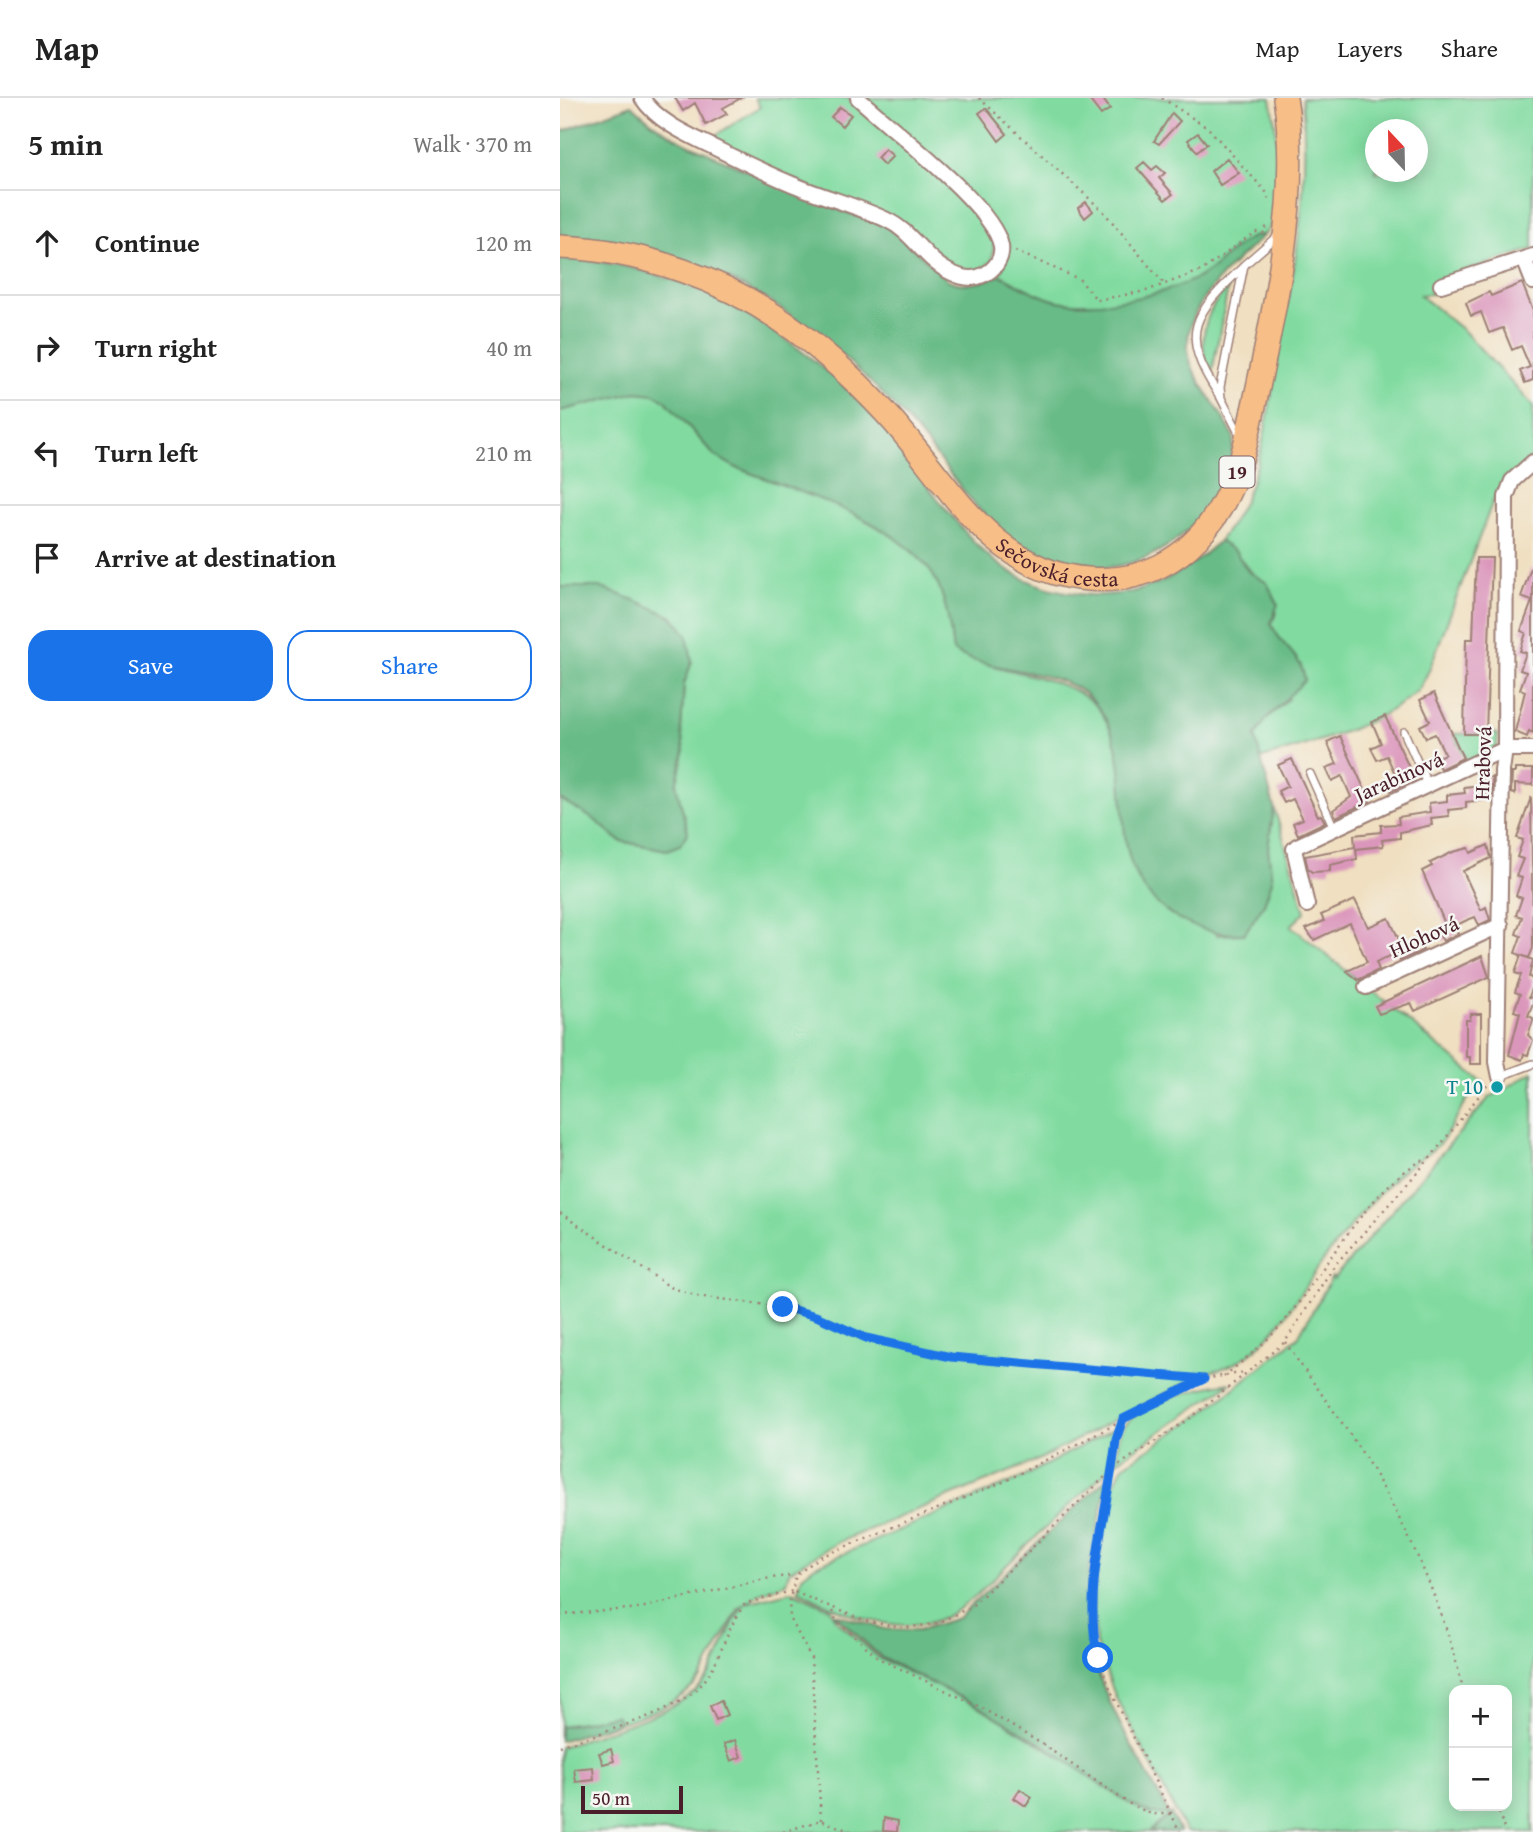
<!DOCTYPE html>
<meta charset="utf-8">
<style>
body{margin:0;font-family:"Gentium Book Plus",serif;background:#f6f6f6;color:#222}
.controls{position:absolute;right:21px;bottom:21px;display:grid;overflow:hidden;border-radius:14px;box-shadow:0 4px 18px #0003}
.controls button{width:63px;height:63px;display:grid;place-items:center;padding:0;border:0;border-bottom:2px solid #e0e0e0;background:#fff;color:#222;font:35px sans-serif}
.compass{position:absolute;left:805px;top:21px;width:63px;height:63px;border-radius:50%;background:#fff;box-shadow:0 4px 18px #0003;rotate:338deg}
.scale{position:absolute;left:21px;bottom:18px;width:102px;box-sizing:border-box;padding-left:7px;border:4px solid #4a1f2b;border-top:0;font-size:19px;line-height:24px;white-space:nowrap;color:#4a1f2b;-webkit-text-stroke:5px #f6f6f2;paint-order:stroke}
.stop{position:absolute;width:21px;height:21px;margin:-16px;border:5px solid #1a73e8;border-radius:50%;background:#fff}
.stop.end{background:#1a73e8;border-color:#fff;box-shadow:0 2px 7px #0008}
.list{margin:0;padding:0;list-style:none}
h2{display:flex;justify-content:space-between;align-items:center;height:91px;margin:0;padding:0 28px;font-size:30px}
h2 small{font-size:23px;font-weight:400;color:#767676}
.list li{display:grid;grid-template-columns:46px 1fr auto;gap:21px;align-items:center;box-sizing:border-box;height:105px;padding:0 28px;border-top:2px solid #e0e0e0}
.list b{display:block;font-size:26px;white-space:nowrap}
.list em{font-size:23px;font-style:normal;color:#767676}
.actions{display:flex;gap:14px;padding:21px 28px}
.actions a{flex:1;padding:16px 0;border:2px solid #1a73e8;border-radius:21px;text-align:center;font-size:24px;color:#1a73e8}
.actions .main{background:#1a73e8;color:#fff}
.icon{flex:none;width:38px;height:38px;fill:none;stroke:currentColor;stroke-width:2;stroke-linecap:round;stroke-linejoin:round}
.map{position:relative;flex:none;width:973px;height:1734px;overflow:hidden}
header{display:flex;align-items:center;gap:42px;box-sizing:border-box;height:98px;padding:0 35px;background:#fff;border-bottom:2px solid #e0e0e0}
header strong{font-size:33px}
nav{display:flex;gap:38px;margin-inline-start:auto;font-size:24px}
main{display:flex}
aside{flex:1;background:#fff}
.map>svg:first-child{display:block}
.green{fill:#81dba0;stroke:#667d66;stroke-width:2;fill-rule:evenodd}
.forest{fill:#68bb86;stroke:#596d58;stroke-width:2}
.building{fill:#db96bb}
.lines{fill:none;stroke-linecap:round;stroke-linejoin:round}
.service-casing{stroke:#9d7f76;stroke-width:10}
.minor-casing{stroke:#9d7f76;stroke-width:18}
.primary-casing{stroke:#9d7f76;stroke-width:26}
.path{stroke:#9d7f76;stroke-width:2.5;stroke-dasharray:2 5;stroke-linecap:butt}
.service{stroke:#fff;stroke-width:7}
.minor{stroke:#fff;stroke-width:14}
.primary{stroke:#f7be88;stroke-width:23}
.route{stroke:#1a73e8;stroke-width:9}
.culture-dot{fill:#0f9aa8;stroke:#f6f6f2;stroke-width:2.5}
.labels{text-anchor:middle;stroke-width:5;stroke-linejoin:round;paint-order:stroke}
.shield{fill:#f6f6f2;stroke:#7e6067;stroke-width:2}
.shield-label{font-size:19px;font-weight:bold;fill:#4a1f2b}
.street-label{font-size:21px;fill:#4a1f2b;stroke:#f6f6f2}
.culture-label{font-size:21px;fill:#0d838f;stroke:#f6f6f2;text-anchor:end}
</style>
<header>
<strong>Map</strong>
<nav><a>Map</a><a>Layers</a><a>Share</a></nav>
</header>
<main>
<aside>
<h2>5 min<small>Walk · 370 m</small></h2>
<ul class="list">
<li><svg class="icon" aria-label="ahead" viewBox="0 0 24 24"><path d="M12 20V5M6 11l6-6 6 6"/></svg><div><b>Continue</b></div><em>120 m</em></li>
<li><svg class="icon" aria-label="right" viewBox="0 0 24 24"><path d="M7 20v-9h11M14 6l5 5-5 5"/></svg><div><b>Turn right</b></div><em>40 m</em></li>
<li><svg class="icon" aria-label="left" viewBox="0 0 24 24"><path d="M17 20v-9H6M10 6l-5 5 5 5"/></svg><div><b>Turn left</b></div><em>210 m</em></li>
<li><svg class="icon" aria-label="arrive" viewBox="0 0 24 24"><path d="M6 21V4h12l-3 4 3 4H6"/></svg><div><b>Arrive at destination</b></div></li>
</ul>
<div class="actions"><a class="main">Save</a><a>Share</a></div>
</aside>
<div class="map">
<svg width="973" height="1734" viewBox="0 0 973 1734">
<rect width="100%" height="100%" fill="#f6f6f2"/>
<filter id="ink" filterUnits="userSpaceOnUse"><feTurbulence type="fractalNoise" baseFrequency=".0143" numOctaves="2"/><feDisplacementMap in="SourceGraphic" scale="14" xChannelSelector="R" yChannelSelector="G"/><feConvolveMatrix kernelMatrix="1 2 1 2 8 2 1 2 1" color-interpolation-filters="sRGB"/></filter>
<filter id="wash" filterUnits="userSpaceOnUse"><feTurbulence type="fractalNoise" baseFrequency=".00686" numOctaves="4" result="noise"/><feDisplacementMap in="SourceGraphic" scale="28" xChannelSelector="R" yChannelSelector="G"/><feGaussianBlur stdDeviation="1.57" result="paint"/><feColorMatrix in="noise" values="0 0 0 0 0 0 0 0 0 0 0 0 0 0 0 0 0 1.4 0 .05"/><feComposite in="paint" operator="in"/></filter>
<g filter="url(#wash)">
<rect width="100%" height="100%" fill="#f0dfc0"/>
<path class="green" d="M195,0H288C338,45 397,87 434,144L432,163L417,175L391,170L362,142L148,42L200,9Z
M305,0H711C717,32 726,113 704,137C685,136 665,161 650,172C618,196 533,213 494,202C475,197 457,185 440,177L448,155L445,146Z
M742,0H973V151L877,182L881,195L860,197L904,233L973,308V358L946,382L933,403L869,572C865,580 861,590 855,595C812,631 751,645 699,661L695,639L706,621L728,601V551L718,541L711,525L717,515C701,488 686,460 659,443C701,392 706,326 717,263C734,176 751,90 742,0ZM816,32H858V74H816Z
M668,190L652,275C635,247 645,211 668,190Z
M76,294L94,295L106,303L154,357L175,369C235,393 327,418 369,471C385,492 390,527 393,553C410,563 430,567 449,572C526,590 556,601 562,689L657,837L684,836L704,806L712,783L708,750L714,709L745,814L731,828L924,985C903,999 897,1024 881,1044C870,1058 848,1065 835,1079C812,1103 789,1129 769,1155C736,1197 706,1267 646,1274L478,1362L281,1443L237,1468L229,1474L226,1485L200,1495L179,1510L141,1580C119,1607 84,1617 53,1627L59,1622L12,1625L0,1629V701L35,722L60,743L107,752L128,734L116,687L124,654L121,632L124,586L132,563L113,519L39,490L0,489V313Z
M934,635L938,637L937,649L908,665L894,636Z
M973,974V1734H626L556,1600L536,1546L533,1500L552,1390L563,1368L644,1314L738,1239L772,1179L774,1181L929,1000ZM894,1592H947V1708H894Z
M671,1285L556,1364C557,1354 557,1341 562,1332C576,1305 643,1288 671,1285Z
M557,1329L552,1348L551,1369C517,1400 483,1432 450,1464C430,1483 412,1506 385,1519C339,1541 279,1514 238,1492L242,1478L255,1468L461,1380Z
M232,1493L271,1511L276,1522L320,1561L420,1609L591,1716H611L589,1734H0V1649C36,1636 113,1616 139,1590C161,1566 165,1530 186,1505Z"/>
<path class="forest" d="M72,7C101,37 142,53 180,69C226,90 271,111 321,125L333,132L388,182C407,190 421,184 440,177C457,185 475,197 494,202C533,213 618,196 650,172C665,161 685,136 704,137C671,169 609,217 633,271C644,295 664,316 674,340C664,441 551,506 462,449C420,423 391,374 359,336C264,225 151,145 0,138V34Z
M0,161C102,162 202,215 277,282C334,333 371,402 425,455C454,482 493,495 532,497C584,499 622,478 659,443L676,454L688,473L707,485L718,506L711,525C722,552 740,553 745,582L706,621L695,639L714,709L708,750L712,783L704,806L684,836C656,837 632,831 609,815C531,761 590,666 532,602C503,569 431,576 393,553C390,527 385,492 369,471C327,418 235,393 175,369L154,357L106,303L94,296L76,294L0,313Z
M0,489H39L77,503L113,519L127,537L132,563L124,586L121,632L124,654L116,687L128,734L120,747L107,752L60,743L35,722L0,701Z
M548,1379C542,1416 531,1454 527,1490C518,1571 574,1648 609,1716H591L568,1705L482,1646L420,1609L322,1560L273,1515L325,1531L359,1532L398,1520Z
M56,1617L59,1623L53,1627L0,1643V1629Z
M611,1716L620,1734H589Z"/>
<g id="blocks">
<path class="building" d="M115,0H181L163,10L167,16L146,27L135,5L123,13Z
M528,0H542L550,11L541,17Z
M280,9L291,17L282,28L271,19Z
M426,10L447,36L439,43L419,15Z
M612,15L620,23L599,46L594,43Z
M638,35L647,46L637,54L628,42Z
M325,51L333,58L324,67L317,60Z
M667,60L679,75L660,87L651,73Z
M584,64L592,72L597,68L605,75L599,80L613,96L605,102L577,70Z
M526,104L533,113L525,120L518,110Z
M962,185L973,213V282L965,285L960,273L970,269L961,248L952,252L943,230L929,235L921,214L911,218L906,205L929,194L931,198Z
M916,460H932L926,636H904L906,541H913Z
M971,470L973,471V635L969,633L967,639L955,634L965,593L960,591L966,574L960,572L966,555L960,553L966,535L961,533L972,503L961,499Z
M874,595L903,660L880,671L875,660L885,656L875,636L866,640L860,628L870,623L860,602Z
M825,618L855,682L831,693L827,683L836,678L827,658L817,662L811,650L821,645L812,624Z
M780,638L810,703L776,719L773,712L791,699L782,678L772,683L766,670L777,666L767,644Z
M732,661L758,718L761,717L765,724L738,737L733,725L743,721L733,701L724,705L718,693L728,688L718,667Z
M955,671H973V687L955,686V696L951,695L952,675H955Z
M932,679V697L924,698V702L906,704V710L888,712L889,718L871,720L872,727L840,734V740L822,742L823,748L796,751L797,761L770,767V773L752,774L748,771L745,758L795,749L794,737L821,734V727L839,726L838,719L870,714L869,705L887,703V697L905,695L904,689L922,687L921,680Z
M971,699L973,850L969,860L955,855L961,838L956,836L962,819L956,817L962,800L956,798L962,780L956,778L963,761L957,759L963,742L957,740Z
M928,747L931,760L903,773L921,812L926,809L930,822L919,827L915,819L905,823L895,828L898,836L883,843L877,832L886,828L862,773L872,768L870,765L893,754L909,750L911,755Z
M795,802L808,829L829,820L842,848L858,841L863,852L840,863L837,855L816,864L819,872L798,882L787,873L807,864L790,825L754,842L746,831L764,823L761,817Z
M961,857L973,862L969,879L973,881V887L969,899L973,900V905L968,918L973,920V923L968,937L973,942L968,957L964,956L962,962L949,957L960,915L954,913L960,896L955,894L961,877L955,875Z
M922,858L929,879L855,913L851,905L819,916L815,908Z
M911,916H921V966H910V959H906V922H910Z
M161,1603L167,1617L156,1622L150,1608Z
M175,1642L181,1659L171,1663L164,1646Z
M51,1651L54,1663L43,1666L39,1655Z
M33,1669L34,1682L16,1684L14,1671Z
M460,1691L472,1699L466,1708L454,1700Z
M324,1720L338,1723L337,1734L323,1733Z"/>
</g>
</g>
<g filter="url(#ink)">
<use href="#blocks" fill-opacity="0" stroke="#9d7f76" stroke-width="2"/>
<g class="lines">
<defs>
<path id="service" d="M659,297C617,234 634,216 684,168
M680,337L661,300L660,289L684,167L721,135
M844,634L868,688
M750,676L774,730
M941,978L973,966"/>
<path id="minor" d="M82,0C97,23 126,36 151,48C181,63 211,78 242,90C270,101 300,109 327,122C353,134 366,164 392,175C402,180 413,182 423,177C434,172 443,161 441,148C434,108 330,30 298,0
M964,161L973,184
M881,187L973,158
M747,807L734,751L737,748L945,651H973
M806,889L941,827
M940,979L937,964L942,673L945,651L946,399L952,383L973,364"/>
<g id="primary">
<path id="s1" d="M0,149C83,152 168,182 235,232C271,259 304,290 334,324C389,387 435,475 528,481C553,483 577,480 600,468C652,442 676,390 688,335C710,235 742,101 725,0"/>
</g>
</defs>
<use href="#service" class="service-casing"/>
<use href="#minor" class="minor-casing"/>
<use href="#primary" class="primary-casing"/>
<path class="path" d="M419,0L543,113L605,187
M602,0L649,31L706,94L709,103
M455,153L519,181L537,202L586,193L643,172L695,134L705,135L707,124
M0,1115L110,1189L137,1198L223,1209L343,1251L392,1259L644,1281L686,1274
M725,1244C750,1281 777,1316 801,1353C846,1425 885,1510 903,1592
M664,1278C687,1260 709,1242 727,1220C762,1176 816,1080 868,1060
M563,1321L556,1342L532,1498L531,1528L538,1560L552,1595L620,1734
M272,1513L276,1522L320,1561L420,1609L482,1646L568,1705L591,1716H611
M0,1517L80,1510L205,1481L234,1477
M0,1648C36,1636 113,1616 139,1589C161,1566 165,1530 186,1505L232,1493L236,1477L260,1459L443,1384L644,1281
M937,1708L945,1734
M261,1722L251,1560L230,1520L229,1503L232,1493L305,1523L343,1530L375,1526L411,1509L553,1371L632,1319L725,1244L774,1168L871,1059L929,985
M223,1734L261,1722L292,1734"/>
<use href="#service" class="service"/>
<use href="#minor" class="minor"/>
<use href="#primary" class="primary"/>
</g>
</g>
<g class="lines" filter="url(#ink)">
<path class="route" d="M223,1209L256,1218L306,1240L391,1259L644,1281L563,1321L556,1342C548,1414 522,1488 538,1560"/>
</g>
<circle class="culture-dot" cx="937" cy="989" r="7"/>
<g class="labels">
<rect class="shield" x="659.5" y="358.5" width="35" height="31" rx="5"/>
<g class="shield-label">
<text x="677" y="381">19</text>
</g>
<g class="street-label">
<text dy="7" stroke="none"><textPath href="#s1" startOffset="612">Sečovská cesta</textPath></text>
<text transform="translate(923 665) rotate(-88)" y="7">Hrabová</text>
<text transform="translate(839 679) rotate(-24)" y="7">Jarabinová</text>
<text transform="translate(864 839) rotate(-24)" y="7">Hlohová</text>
</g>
<g class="culture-label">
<text x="923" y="996">T 10</text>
</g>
</g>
</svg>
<div class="controls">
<button>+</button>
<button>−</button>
</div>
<svg class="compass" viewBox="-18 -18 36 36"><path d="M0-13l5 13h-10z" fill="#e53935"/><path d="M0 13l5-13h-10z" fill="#767676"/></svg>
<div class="scale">50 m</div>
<div class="stop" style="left:538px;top:1560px"></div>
<div class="stop end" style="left:223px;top:1209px"></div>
</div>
</main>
